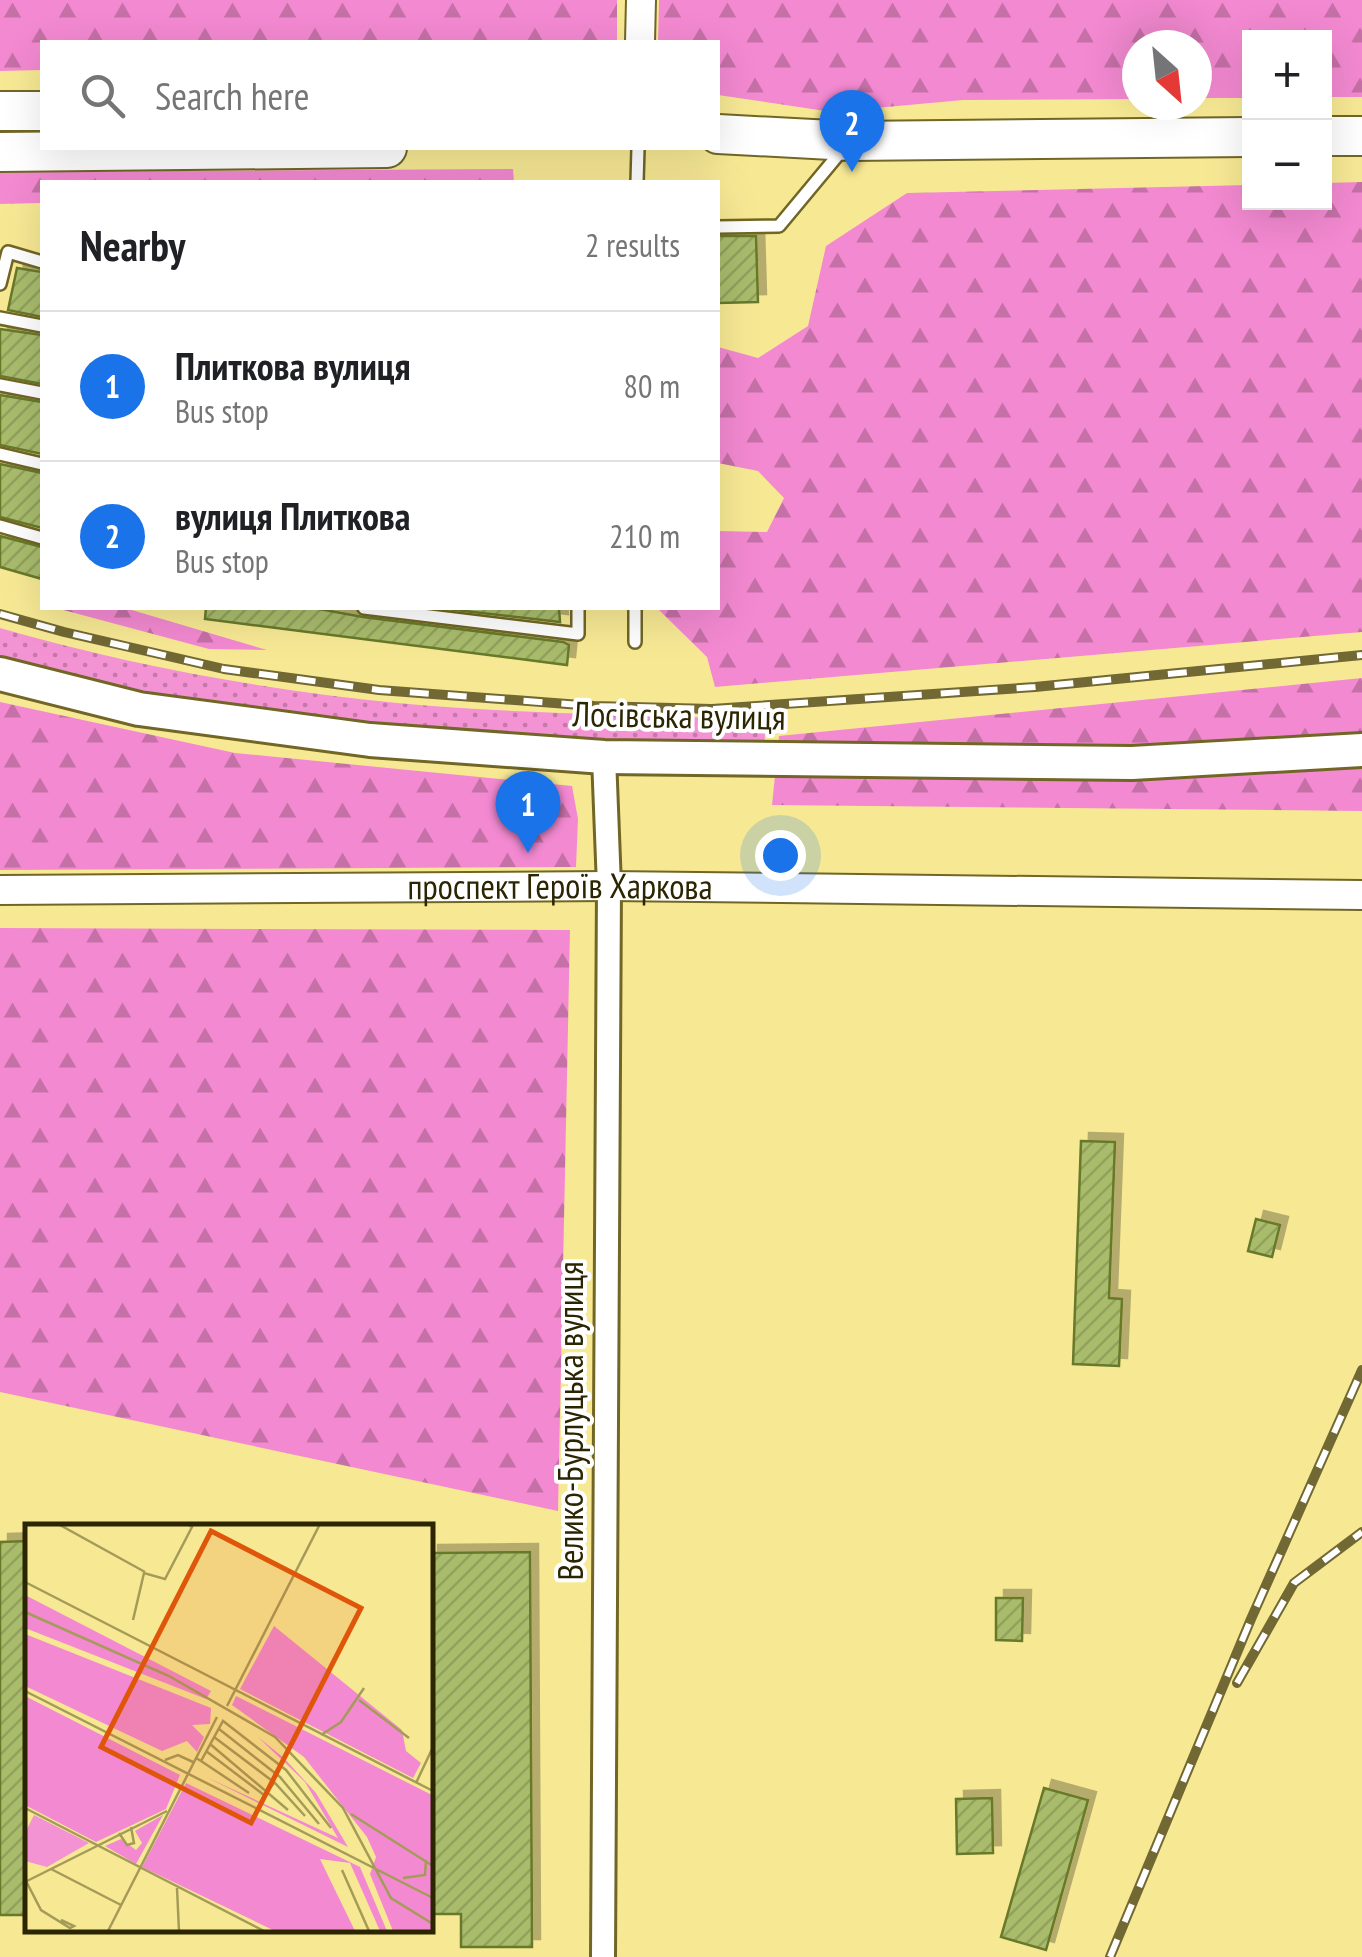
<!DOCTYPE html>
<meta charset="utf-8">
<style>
body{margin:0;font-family:"PT Sans Narrow",sans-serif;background:#f6f6f6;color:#202124}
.controls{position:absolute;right:30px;top:30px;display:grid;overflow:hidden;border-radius:0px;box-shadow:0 10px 40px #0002}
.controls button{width:90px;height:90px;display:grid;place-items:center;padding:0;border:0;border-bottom:2px solid #e0e0e0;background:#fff;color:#202124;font:50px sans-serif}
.compass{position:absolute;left:1122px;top:30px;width:90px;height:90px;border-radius:50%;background:#fff;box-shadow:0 10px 40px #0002;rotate:153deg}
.you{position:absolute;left:780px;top:855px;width:35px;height:35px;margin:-25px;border:8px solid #fff;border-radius:50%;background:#1a73e8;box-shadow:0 0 0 15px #1a73e833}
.badge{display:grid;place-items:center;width:65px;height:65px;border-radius:50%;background:#1a73e8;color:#fff;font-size:32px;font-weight:700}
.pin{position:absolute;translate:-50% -82px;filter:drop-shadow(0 2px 5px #0008)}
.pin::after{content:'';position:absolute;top:52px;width:35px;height:30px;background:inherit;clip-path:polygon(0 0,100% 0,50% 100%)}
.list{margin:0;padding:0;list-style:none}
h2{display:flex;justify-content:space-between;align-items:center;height:130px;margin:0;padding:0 40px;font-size:42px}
h2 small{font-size:32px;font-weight:400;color:#757577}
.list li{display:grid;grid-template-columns:65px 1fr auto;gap:30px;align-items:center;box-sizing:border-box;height:150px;padding:0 40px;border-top:2px solid #e0e0e0}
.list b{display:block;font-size:38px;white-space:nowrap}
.list p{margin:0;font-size:32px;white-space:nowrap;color:#757577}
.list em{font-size:32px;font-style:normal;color:#757577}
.icon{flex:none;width:55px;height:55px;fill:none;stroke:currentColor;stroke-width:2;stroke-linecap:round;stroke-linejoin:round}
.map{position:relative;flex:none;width:1362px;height:1957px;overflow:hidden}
.search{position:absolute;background:#fff;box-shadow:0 10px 40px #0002;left:40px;top:40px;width:680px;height:110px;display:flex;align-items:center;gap:25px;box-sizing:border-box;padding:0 35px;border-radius:0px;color:#757577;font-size:38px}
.panel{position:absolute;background:#fff;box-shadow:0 10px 40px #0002;left:40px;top:180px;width:680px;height:430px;border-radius:0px}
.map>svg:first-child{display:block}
.grass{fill:url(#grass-dots)}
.forest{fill:url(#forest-firs)}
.building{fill:url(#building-hatch);stroke:#687929;stroke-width:2.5;filter:url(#shadow)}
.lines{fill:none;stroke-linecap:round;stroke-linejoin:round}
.service-casing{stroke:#716625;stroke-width:16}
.minor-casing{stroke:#716625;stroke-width:28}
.tertiary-casing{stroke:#716625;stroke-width:32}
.secondary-casing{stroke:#716625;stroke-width:38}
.primary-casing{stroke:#716625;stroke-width:42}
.service{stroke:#fff;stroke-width:11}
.minor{stroke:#fff;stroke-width:22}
.tertiary{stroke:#fff;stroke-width:28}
.secondary{stroke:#fff;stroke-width:32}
.primary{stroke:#fff;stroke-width:38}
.rail-casing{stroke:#716834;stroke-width:10}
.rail{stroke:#fff;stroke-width:6;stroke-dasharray:19;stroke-linecap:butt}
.labels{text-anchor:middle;stroke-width:8;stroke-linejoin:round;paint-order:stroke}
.street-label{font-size:35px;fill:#2b2501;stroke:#fff}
.inset-road{fill:none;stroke:#a59b59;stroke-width:2.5}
.view{fill:#df560b;fill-opacity:0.15;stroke:#df560b;stroke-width:5}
.inset-edge{fill:none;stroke:#2b2501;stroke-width:5}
</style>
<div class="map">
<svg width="1362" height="1957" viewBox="0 0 1362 1957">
<defs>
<pattern id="grass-dots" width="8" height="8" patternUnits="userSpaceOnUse" patternTransform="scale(2.5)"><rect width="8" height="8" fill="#f393d3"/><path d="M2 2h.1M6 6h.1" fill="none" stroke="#c578a9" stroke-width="1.8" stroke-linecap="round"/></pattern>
<pattern id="forest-firs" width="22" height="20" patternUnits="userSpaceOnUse" patternTransform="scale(2.5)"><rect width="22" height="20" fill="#f389d1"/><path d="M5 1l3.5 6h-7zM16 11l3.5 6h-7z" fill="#c570a7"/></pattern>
<pattern id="building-hatch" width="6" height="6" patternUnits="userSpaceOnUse" patternTransform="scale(2.5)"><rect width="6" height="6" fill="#a9bc6c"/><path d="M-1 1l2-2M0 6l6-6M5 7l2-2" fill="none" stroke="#92a15c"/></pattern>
<filter id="shadow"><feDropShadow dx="8" dy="-8" stdDeviation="0" flood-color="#0004"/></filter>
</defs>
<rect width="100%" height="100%" fill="#f7e994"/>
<path class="grass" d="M0,628C128,665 265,690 397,703C504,713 611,714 718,718L767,717L764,745L638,750L290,724L0,670Z"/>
<path class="forest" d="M0,0H617V42H42V70L0,71Z
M659,0H1362V97H1325L1324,38H1250L1249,98H1197V45H1137V99L963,100L832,112L718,95V42H658Z
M513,169L514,182H42V203L0,204V172Z
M1362,182V632L715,687L707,657L657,608H718V531L767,532L784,498L758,471L718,463V347L758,358L808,326L826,246L907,193L1249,185L1250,202H1324L1325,183Z
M56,608H125L267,650L209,649Z
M1362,678V811L772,805L779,736Z
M0,702L235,753L572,786L578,819L576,867L0,870Z
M0,928L570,930L558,1511L0,1392Z"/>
<path class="building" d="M718,236H756L758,302L718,303Z
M17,268L42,272V317L8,310Z
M0,329L42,335V384L0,376Z
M0,395L42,402V454L0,445Z
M0,464L42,473V528L0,517Z
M0,536L42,547V579L0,567Z
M206,608H314L363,617L563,642L569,645L567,665L205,619Z
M438,608H559L560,622Z
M1081,1141L1115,1142L1109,1298L1122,1299L1119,1366L1073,1364Z
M1256,1219L1280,1225L1272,1257L1248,1251Z
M28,1541V1915H0V1542Z
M530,1552L532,1947H461V1914H430V1553Z
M996,1598H1023L1022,1641L996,1640Z
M1044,1788L1088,1800L1046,1950L1001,1937Z
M992,1798L993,1853L957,1854L956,1799Z"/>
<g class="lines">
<defs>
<path id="service" d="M637,182L638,148
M718,227L779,226L843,149
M0,284L8,252L42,262
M0,318L42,326
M0,385L42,393
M0,454L42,464
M0,526L42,538
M364,608L578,634V608
M635,608V642"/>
<path id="minor" d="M603,1957L609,886L604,757"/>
<g id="tertiary">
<path d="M640,42L641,0"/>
<path id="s1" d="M0,890L609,886L1362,895"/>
</g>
<path id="secondary" d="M0,674L139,709L370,740L604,757L1132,763L1362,750"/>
<path id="primary" d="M0,111H42
M718,134L850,141L1250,137
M1324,136H1362
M0,152L387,148"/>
</defs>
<use href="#service" class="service-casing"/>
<use href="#minor" class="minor-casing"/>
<use href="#tertiary" class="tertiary-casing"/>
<use href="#secondary" class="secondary-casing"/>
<use href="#primary" class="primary-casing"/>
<use href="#service" class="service"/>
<use href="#minor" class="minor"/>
<use href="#tertiary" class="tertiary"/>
<use href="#secondary" class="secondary"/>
<use href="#primary" class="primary"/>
<defs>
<path id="rail" d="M0,614L64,632L224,669L379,690L594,706L712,709L1035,687L1362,655
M1237,1683L1294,1583L1362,1532
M1110,1957L1251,1619L1362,1370"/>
</defs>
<use href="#rail" class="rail-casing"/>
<use href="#rail" class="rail"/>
</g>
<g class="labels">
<g class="street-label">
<text transform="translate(679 716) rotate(1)" y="12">Лосівська вулиця</text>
<text dy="12" stroke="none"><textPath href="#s1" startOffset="560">проспект Героїв Харкова</textPath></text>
<text transform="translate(571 1421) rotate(-90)" y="12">Велико-Бурлуцька вулиця</text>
</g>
</g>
<g transform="translate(25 1524)">
<rect width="408" height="408" fill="#f7e994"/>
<path d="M0,71L186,167L181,175L0,104ZM249,102L377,206L381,227L396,239L388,254L215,165ZM0,110L186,184L185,200L167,201L179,213L172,228L162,217L137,227L0,162ZM0,172L155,251L141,285L71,318L0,281ZM211,172L407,271V407H368L345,350L351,333L342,313L279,233L207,181ZM233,213L259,234L291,269L323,323L179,252L313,314L280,258ZM161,259L335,343L362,407H355L325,339L295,335L330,407H250L117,343ZM138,291L111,340L80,322L96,315L111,326L117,319L110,307Z" fill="#f389d1"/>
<path d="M9,291L64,319L22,343L0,337V309Z" fill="#f393d3"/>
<path class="inset-road" d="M33,0L120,48M0,58L408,267M0,88L144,152L250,213L318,284L366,374L408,400M108,96L119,49L140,55L167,3L162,0M0,167L408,374M334,176L384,214M202,182L295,0M194,205L255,253L294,300M296,211L316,198L339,164M189,213L250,259L280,292M185,220L263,286M181,227L239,271L249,259M171,234L176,237L198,197L261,246L306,304M140,236L153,231L168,238M176,237L224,269M391,259L408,223M0,284L239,407M326,290L408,342M94,309L102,321L109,319L106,303M26,345L96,381M317,346L344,407M378,354L400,351L401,336M1,357L16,386L45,404L49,402L36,396M0,358L142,287M152,364L154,407M83,407L192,193"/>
<path class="view" d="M186,7L336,84L226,299L76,223Z"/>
<rect width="408" height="408" class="inset-edge"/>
</g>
</svg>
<div class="controls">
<button>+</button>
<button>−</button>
</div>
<svg class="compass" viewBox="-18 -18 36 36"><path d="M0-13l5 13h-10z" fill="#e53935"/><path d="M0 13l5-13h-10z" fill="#757577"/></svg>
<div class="you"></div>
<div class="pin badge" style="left:528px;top:853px">1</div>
<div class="pin badge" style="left:852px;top:172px">2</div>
<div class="search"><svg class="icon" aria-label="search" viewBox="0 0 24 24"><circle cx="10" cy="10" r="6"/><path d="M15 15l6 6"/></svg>Search here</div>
<section class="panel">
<h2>Nearby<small>2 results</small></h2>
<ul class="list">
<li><span class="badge">1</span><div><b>Плиткова вулиця</b><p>Bus stop</p></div><em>80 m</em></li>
<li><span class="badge">2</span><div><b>вулиця Плиткова</b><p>Bus stop</p></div><em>210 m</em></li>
</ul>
</section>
</div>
